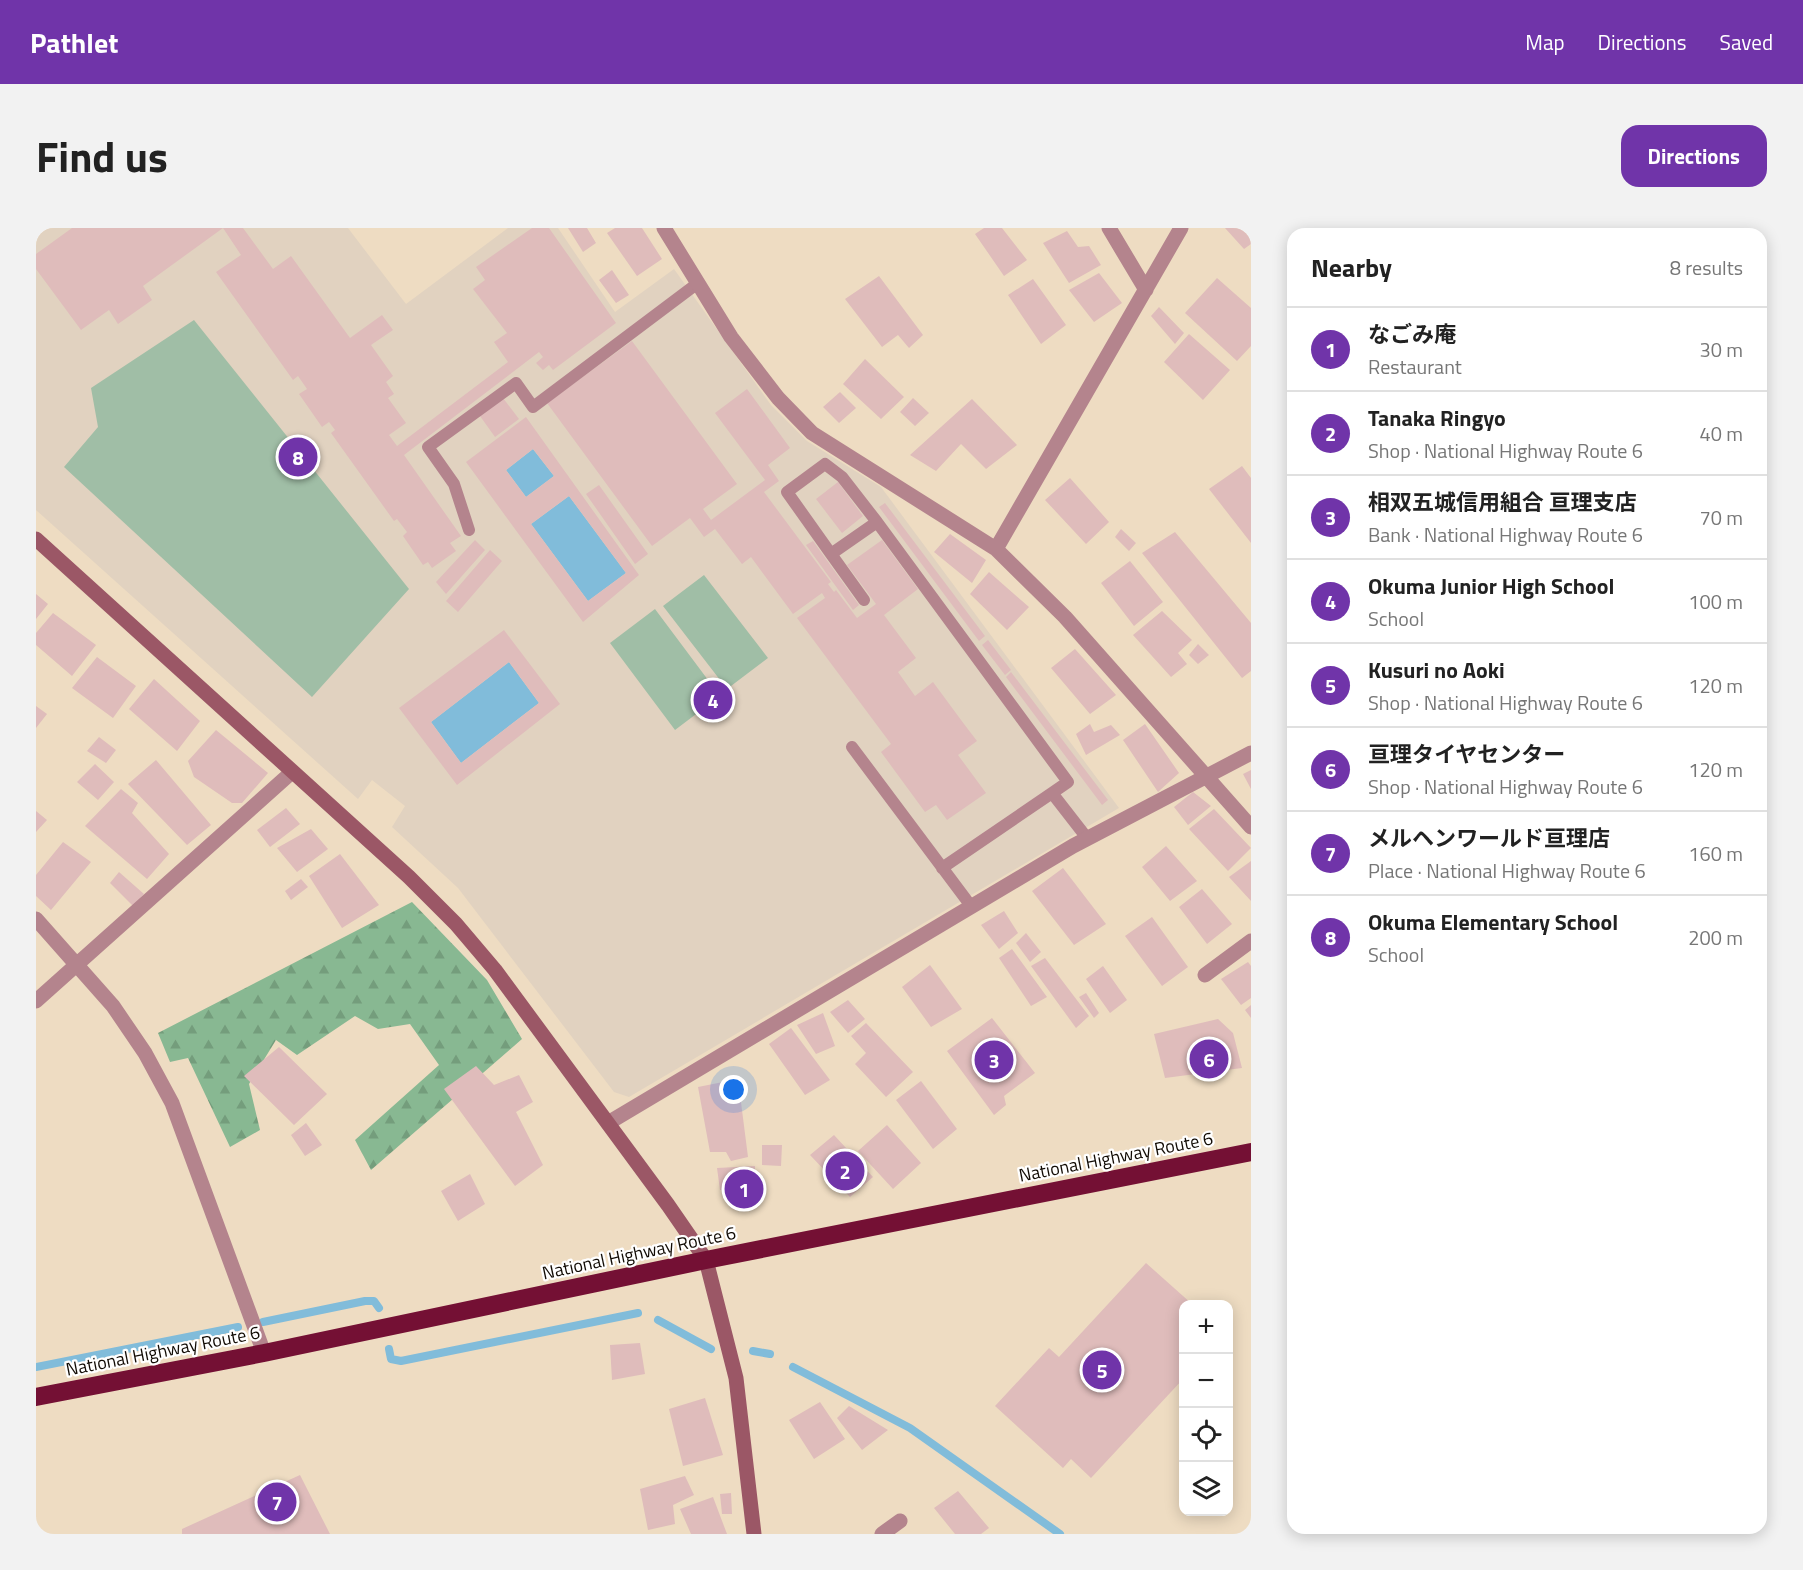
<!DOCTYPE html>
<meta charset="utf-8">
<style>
body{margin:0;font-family:"Titillium Web","Noto Sans JP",sans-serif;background:#f2f2f2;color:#222}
.controls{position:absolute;right:18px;bottom:18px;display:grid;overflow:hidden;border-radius:12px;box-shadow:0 3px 15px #0003}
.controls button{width:54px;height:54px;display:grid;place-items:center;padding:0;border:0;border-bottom:2px solid #e0e0e0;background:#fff;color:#222;font:30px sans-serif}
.you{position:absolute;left:698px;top:862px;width:21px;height:21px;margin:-15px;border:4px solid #fff;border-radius:50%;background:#1a73e8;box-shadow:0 0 0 9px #1a73e833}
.badge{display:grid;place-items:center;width:39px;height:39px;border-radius:50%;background:#7034a9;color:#fff;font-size:20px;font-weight:700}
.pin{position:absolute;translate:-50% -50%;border:3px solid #fff;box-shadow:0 2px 6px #0006}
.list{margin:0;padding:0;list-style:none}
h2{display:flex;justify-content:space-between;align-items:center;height:78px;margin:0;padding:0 24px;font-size:26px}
h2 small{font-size:20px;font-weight:400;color:#767676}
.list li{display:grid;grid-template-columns:39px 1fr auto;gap:18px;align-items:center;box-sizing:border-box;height:84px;padding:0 24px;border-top:2px solid #e0e0e0}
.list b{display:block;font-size:22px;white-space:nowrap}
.list p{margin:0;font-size:20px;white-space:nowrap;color:#767676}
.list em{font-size:20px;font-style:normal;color:#767676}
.icon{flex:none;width:33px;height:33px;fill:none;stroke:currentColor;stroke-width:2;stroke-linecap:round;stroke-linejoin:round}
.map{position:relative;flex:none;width:1215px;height:1306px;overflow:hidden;border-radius:18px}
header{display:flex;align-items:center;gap:36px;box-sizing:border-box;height:84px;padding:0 30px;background:#7034a9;color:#fff}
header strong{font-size:28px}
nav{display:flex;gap:33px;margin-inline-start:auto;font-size:21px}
.intro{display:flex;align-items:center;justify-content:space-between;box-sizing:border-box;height:144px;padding:0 36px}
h1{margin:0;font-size:42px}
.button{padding:15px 27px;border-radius:18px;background:#7034a9;color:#fff;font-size:21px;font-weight:700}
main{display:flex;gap:36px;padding:0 36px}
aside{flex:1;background:#fff;border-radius:18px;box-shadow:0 3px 15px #0003}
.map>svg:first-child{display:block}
.education{fill:#e1d2c0}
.green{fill:#a0bea6}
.forest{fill:url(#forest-firs)}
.water{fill:#81bcda}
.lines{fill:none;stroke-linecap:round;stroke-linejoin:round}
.stream{stroke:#81bcda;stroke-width:8}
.building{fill:#dfbcbb;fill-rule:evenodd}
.lane{stroke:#b4848d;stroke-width:12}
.street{stroke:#b4848d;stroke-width:15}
.secondary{stroke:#9b5766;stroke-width:15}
.highway{stroke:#741034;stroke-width:18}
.labels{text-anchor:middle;stroke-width:4.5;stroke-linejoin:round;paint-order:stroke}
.street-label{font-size:18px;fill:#110b04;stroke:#fff}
</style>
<header>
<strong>Pathlet</strong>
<nav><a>Map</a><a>Directions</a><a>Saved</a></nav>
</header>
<div class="intro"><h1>Find us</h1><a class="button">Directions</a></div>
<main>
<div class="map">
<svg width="1215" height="1306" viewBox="0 0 1215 1306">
<defs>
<pattern id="forest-firs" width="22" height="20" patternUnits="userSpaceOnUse" patternTransform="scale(1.5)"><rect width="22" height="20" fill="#88b892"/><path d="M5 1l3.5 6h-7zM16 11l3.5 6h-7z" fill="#749d7c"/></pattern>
</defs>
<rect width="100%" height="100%" fill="#eedcc2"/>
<path class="education" d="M3,0H312L370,76L472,0H522L579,84L638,41L735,177L771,213L845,259L1083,580L593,869L578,864L422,660L356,599L369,578L336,552L322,571L0,282V3Z"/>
<path class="green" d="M158,92L373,361L276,469L28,239L62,199L55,160Z
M668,347L732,430L691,461L627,378Z
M619,381L684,468L639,502L574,415Z"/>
<path class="forest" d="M376,674L451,752L486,811L335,942L319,912L403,837L374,796L342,801L319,788L261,827L240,812L213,856L224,902L194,919L152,830L134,834L122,805Z"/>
<path class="water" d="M497,221L518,248L490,269L470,242Z
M533,268L590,345L552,373L495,296Z
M473,434L503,475L425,535L395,494Z"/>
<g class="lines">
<path class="stream" d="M622,1092L675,1121
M227,1094L329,1073H338L343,1080
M353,1121L355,1131L365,1133L602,1085
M717,1123L734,1126
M0,1139L202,1099
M757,1139L874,1200L1024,1306"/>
</g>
<path class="building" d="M36,0H207L237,41L255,28L314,110L346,87L357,102L335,117L357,148L350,154L358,166L352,170L370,195L353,207L361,218L472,134L458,114L471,105L437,61L449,52L440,39L496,0H513L580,95L517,142L513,137L507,142L500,135L507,129L503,124L368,227L425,308L414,315L420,323L396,340L392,334L387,337L367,308L371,304L361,291L358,293L295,205L299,202L293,194L286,199L263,166L271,161L262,148L257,152L180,44L205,27L187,0L107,58L116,72L82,96L73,82L45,102L0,41V26Z
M532,0H551L560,15L547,24Z
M579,0H606L626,31L601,48L571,5Z
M948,0H966L991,32L968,48L939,6Z
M1189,0H1215V16L1208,21Z
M1031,3L1042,19L1053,18L1065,37L1033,55L1007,15Z
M576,42L593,67L580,75L563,52Z
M1063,45L1086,75L1058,94L1033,62Z
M843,48L887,107L873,120L862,107L846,119L809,71Z
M1181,50L1215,80V118L1201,133L1149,85Z
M997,51L1030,97L1005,116L972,67Z
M1123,79L1148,105L1139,116L1115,88Z
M1153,106L1194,142L1167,172L1128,134Z
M596,113L701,256L667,281L675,292L729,252L679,185L711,161L754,220L732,237L743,253L728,264L795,354L792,356L798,364L800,362L821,390L840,376L811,337L846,312L882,361L848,387L880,430L862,444L879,468L897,454L928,496L941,513L922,527L950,565L911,592L900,577L889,584L845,524L855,516L761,390L789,370L786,365L757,386L715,329L706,336L679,301L668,309L654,290L616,318L511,175Z
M829,131L868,169L845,191L807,156Z
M804,164L820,180L803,195L787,179Z
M467,170L483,191L459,209L444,188Z
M877,170L893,185L879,198L864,184Z
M936,171L981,217L950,241L925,216L900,243L874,227Z
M490,189L603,347L547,394L430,234ZM497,221L518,248L490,269L470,242ZM533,268L590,345L552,373L495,296Z
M1206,238L1215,250V315L1173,261Z
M1034,250L1073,294L1050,316L1009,272Z
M802,254L827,288L806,305L780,271Z
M563,257L612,326L599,336L550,266Z
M849,275L949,408L943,413L843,279Z
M1085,301L1100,315L1093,323L1079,309Z
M1139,304L1215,395V443L1206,450L1106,325Z
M914,306L950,332L936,355L898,324Z
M439,312L449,322L410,366L400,354Z
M777,313L823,377L817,382L770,317Z
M454,322L466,333L422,384L410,373Z
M1094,333L1127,374L1098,398L1065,355Z
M953,344L993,379L971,402L934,366Z
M0,366L12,376L0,391Z
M1126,383L1156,412L1142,425L1151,436L1135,449L1097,407Z
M17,385L60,417L36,448L0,417V405Z
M468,402L524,476L421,557L363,480ZM473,434L503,475L425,535L395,494Z
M952,412L975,442L969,447L946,417Z
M1162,416L1173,427L1162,436L1153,427Z
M1039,421L1080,467L1054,486L1015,440Z
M61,429L100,458L77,490L36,460Z
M975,444L1072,572L1066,577L970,449Z
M118,451L164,493L141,523L93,481Z
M0,478L11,486L0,500Z
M1054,496L1058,504L1075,497L1084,507L1050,527L1040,506Z
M1109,496L1143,545L1122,564L1087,512Z
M180,502L232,545L206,575H196L158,549L152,533Z
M63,509L80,522L70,535L51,523Z
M120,532L175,597L151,617L92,556Z
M59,536L78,554L62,572L41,554Z
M1215,542V561L1207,546Z
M85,561L102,575L96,585L133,626L111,651L49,598Z
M1157,564L1175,578L1152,597L1138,579Z
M250,580L264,596L234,619L221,602Z
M1178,581L1215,620L1192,643L1153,601Z
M0,583L11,592L0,604Z
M275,601L292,621L261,644L241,620Z
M27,614L55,634L15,682L0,668V647Z
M1130,618L1161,653L1134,673L1106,639Z
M304,626L343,677L306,700L273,648Z
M1215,633V673L1193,649Z
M1027,640L1070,696L1038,717L996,663Z
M83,644L108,666L97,678L74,655Z
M265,651L272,659L255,672L249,663Z
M1166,661L1196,696L1171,716L1143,679Z
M968,683L982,705L963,721L945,697Z
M1116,689L1152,739L1126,758L1089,708Z
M990,705L1005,724L994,734L980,715Z
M976,721L1011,769L995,778L963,730Z
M1009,730L1053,788L1040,800L995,738Z
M1212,734L1215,738V770L1205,777L1185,751Z
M894,737L926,781L895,799L866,759Z
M1067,738L1091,772L1074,785L1050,751Z
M1050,765L1063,785L1058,790L1043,769Z
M812,772L829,791L812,805L794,784Z
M1215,777V790L1209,782Z
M787,785L799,818L780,826L761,797Z
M956,790L999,845L968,868L970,877L958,887L911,823Z
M1182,791L1197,805L1206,840L1129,850L1118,806Z
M830,795L877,844L850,869L819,836L830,825L815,808Z
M755,800L794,852L769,867L733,816Z
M243,819L291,866L258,897L208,848Z
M440,838L458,857L483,847L497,874L480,884L507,937L479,958L408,861Z
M702,851L712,929L695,933L690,924H674L662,859Z
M885,853L921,901L897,921L860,872Z
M270,895L286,917L269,928L255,907Z
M851,897L885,935L857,961L822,923Z
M798,907L837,949L814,969L774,927Z
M726,917H746L745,938L726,937Z
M719,938V965L684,962L681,940Z
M434,946L449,976L422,993L405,963Z
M1110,1035L1156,1076H1148V1114L1144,1119L1148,1122V1150L1055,1250L1035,1231L1027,1240L959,1178L1013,1120L1023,1129Z
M604,1115L609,1146L576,1152L574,1117Z
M669,1170L687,1227L647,1238L633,1181Z
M784,1174L809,1211L778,1231L753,1192Z
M813,1178L852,1202L826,1222L801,1190Z
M264,1247L294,1306H146V1301Z
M649,1248L658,1267L637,1277L639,1296L612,1302L604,1261Z
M922,1263L953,1300L945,1306H919L898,1280Z
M695,1265L696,1286H686L684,1266Z
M677,1269L691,1306H655L644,1281Z"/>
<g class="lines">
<path class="lane" d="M433,302L418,256L392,219L480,155L497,179L662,55
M795,326L751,264L789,236L806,249L841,294
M828,372L795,326L841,294L1032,554L1016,565
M816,519L935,678
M906,640L1016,565L1051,610"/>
<path class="street" d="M628,0L695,109L742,170L776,205L960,321L1029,389L1215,599
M1073,0L1110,62
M960,321L1145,0
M0,691L77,778L109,825L136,875L228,1125
M1169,747L1215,713
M0,773L256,544
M572,895L1037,618L1215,525
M846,1306L864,1293"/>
<path class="secondary" d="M0,311L373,649L420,696L459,742L632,977L670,1032L700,1150L718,1306"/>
<path class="highway" d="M0,1169L228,1125L670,1032L1215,924"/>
</g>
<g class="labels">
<g class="street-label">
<text transform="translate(1080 929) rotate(-11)" y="6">National Highway Route 6</text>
<text transform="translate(603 1025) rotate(-12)" y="6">National Highway Route 6</text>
<text transform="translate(127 1123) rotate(-11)" y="6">National Highway Route 6</text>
</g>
</g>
</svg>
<div class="controls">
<button>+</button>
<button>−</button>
<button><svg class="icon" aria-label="locate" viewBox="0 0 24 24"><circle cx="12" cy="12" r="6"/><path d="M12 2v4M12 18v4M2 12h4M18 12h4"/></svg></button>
<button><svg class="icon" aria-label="layers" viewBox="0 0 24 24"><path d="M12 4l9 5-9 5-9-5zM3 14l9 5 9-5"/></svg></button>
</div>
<div class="you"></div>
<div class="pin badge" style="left:708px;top:961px">1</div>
<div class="pin badge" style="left:809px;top:943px">2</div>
<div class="pin badge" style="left:958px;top:832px">3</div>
<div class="pin badge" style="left:677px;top:472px">4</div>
<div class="pin badge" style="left:1066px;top:1142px">5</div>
<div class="pin badge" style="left:1173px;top:831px">6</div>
<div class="pin badge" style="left:241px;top:1274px">7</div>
<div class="pin badge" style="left:262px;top:229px">8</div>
</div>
<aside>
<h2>Nearby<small>8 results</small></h2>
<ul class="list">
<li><span class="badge">1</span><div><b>なごみ庵</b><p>Restaurant</p></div><em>30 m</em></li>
<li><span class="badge">2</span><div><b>Tanaka Ringyo</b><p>Shop · National Highway Route 6</p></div><em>40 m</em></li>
<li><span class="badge">3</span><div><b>相双五城信用組合 亘理支店</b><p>Bank · National Highway Route 6</p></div><em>70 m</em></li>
<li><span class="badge">4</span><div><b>Okuma Junior High School</b><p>School</p></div><em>100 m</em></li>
<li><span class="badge">5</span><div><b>Kusuri no Aoki</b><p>Shop · National Highway Route 6</p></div><em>120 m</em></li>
<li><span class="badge">6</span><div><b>亘理タイヤセンター</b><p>Shop · National Highway Route 6</p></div><em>120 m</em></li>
<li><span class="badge">7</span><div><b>メルヘンワールド亘理店</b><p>Place · National Highway Route 6</p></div><em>160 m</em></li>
<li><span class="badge">8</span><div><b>Okuma Elementary School</b><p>School</p></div><em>200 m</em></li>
</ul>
</aside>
</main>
